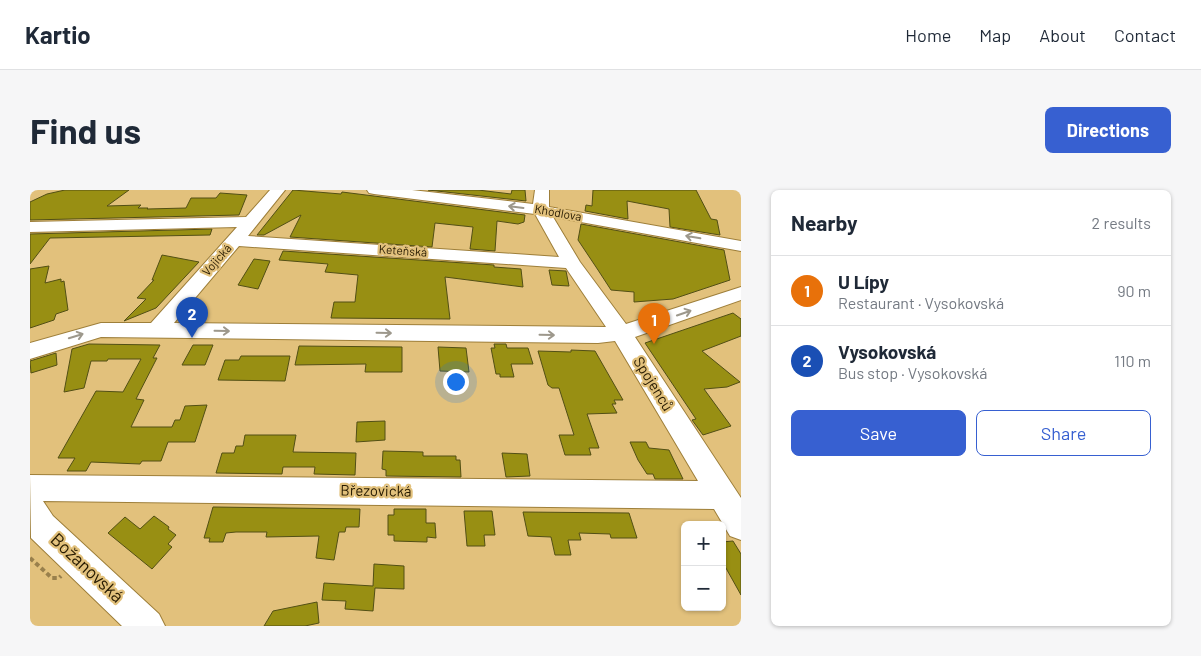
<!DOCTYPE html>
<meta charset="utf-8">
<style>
body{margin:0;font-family:Barlow,sans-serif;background:#f6f6f7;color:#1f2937}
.controls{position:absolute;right:15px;bottom:15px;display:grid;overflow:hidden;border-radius:8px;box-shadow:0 1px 4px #0004}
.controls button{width:45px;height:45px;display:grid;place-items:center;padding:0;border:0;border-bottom:1px solid #e0e1e3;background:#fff;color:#1f2937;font:25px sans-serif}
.you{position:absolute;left:425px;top:191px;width:18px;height:18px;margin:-12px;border:4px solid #fff;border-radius:50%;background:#1a73e8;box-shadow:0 0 0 8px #1a73e833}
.badge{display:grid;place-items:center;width:32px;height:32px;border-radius:50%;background:#3760d1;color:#fff;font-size:16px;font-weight:700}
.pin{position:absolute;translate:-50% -41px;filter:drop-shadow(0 1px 2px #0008)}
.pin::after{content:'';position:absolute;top:26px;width:18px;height:15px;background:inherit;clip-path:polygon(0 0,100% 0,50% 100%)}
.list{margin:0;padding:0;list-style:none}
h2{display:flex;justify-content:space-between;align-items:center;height:65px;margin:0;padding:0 20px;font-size:21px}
h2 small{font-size:16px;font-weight:400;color:#747a83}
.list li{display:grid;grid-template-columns:32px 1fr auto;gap:15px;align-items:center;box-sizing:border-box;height:70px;padding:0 20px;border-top:1px solid #e0e1e3}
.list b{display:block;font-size:19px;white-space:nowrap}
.list p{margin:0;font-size:16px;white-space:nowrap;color:#747a83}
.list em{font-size:16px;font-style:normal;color:#747a83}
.actions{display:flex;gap:10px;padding:15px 20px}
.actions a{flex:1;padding:11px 0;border:1px solid #3760d1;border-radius:8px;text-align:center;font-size:18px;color:#3760d1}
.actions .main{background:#3760d1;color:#fff}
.map{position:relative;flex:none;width:711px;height:436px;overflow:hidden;border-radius:8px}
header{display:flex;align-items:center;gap:30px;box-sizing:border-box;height:70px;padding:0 25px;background:#fff;border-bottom:1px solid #e0e1e3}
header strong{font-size:24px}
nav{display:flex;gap:28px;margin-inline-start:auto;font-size:18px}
.intro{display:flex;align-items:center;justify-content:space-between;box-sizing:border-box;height:120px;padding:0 30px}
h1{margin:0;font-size:35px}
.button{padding:12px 22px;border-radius:8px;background:#3760d1;color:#fff;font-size:18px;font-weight:700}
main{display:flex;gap:30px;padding:0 30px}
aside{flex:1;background:#fff;border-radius:8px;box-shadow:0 1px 4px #0004}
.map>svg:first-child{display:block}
.building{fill:#988f13;stroke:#524f15}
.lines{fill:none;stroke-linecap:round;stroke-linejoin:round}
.minor-casing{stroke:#9e7f3a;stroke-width:2}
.path{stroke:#99804c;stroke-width:4;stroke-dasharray:4.5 3;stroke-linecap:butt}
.minor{fill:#fff;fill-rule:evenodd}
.oneway{stroke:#9d988c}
.labels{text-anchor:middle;stroke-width:4.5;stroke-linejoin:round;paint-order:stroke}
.far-street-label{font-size:12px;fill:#261a00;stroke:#e2c17c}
.street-label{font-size:15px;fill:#261a00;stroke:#e2c17c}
.near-street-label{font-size:18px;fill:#261a00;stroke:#e2c17c}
</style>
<header>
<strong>Kartio</strong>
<nav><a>Home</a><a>Map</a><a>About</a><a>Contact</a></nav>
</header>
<div class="intro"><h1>Find us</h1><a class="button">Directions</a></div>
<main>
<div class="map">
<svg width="711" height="436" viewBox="0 0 711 436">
<rect width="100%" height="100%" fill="#e2c17c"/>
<path class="building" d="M35,0H99L77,16L111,15L108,18H118L117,19L156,18L161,8H186L190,3L217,5L209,25L0,30V12L17,4Z
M263,0L311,4L312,2L495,25L494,32L488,34L467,31L465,61L440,59L443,37L405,33L402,57L260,47L271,25L234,45H227Z
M398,0H448L481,4L482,0H495L496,11Z
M563,0H666L681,29L687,30L690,45L640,37L639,19L597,11L598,29L555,21L556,15L562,16Z
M551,34L694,60L700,90L643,109L604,112V102L581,100L568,80L548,50Z
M182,39L180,45L20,48L0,74V44Z
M253,61L464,75V77L491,79L493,97L415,87L420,129L301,128L304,112H325L328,85L295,82L298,74L249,70Z
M132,65L169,72L126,118L94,131L116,109L107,108L124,90H122Z
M224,69L240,71L228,99L208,95Z
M19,76L15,93L31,89V92L34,91L38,120L26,124L24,130L0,138V79Z
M519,80L536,81L539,96L522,95Z
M703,123L711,129V146L672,161L710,192L697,197L674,199L701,236L673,245L662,230L666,229L615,153Z
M59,154L130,155L123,168H127L106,209L114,210L101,237H142L145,230H150L155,216L177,215L165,252H138L131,271H112L110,274L61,272L56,281H37L45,268H28L66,201L93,202L111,169H78L77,171H61L54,198L34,202L42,159Z
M464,154H476L477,158H498L503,174H481L484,187H470V184H466L461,158H465Z
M163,155H183L175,175H152Z
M269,156L372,157V182H335L336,174L265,175Z
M408,157L436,158L439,182L410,181Z
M541,160L565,161L593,210H584L586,214H582L587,223L557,224L569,258H559L561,265H535L529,245H544L529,198H522L518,195L508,161L541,162Z
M26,163L27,175L1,183L0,171Z
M211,166H260L255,191L188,190L195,170H209Z
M355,231V250L326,252L327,232Z
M215,245H266L263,262L326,263L325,285L284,284L285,277H253L252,284L186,283L192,263H204L206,256H213Z
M600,252H616L619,258L639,260L653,289H625L623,284H617L608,270Z
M353,261L393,262V266H426V270H430L431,287L356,286V280L352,279Z
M472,263L497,264L500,286L476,287Z
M183,317L330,319L329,337H316L315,342H309L304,370L286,368L289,346L236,347L237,342H206L196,343L193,352H179L180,348H174Z
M364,319H396V333H405L406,348L397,347V352L364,351V345H358V325H364Z
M434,321H462L465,345H454L455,356H437Z
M493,322L599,323L607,348H581L580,344L549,343L551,350H538L541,365H525L521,347L498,346Z
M124,326L139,337L138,339L146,345L138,354L142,357L122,379L78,343L95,327L110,339Z
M703,351L711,364V405L692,371V352Z
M344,374L374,376V399L345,398L343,421L315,419L316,411L292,410L294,393L343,396Z
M287,412L289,433L275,436H234L243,421Z"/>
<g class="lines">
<defs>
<path id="minor" d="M240,0H255L218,46L529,67L505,24L344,4L339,3L337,0H382L503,14L505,0H519V17L711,51V61L523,27L550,72L596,134L711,97V110L605,147L711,308V350L700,346L684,319L13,311L23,326L129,424L135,436H92L1,348L0,285L668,291L585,151L568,153L71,147L0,169V153L71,133H121L207,37L0,42V32L216,27ZM209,56L536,78L576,137L144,133Z"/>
</defs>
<use href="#minor" class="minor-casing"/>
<path class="path" d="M0,368L22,388H29L31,386"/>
<use href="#minor" class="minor"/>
</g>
<defs><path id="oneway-shaft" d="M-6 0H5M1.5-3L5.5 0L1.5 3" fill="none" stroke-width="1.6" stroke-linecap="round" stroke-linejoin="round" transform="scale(1.25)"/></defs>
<g class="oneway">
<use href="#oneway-shaft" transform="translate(486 17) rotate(-173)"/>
<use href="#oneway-shaft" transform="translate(663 47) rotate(-170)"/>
<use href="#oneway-shaft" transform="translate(654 123) rotate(-19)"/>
<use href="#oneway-shaft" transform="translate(192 141) rotate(1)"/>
<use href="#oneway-shaft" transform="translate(354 143) rotate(1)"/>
<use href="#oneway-shaft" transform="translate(517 145) rotate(1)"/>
<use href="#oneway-shaft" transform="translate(46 146) rotate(-17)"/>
</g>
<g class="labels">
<g class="far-street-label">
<text transform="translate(528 23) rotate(10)" y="4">Khodlova</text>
<text transform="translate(373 61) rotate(4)" y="4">Keteňská</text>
<text transform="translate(187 70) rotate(-49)" y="4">Vojická</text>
</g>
<g class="street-label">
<text transform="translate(623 194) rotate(58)" y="5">Spojenců</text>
<text transform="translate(346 301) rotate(1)" y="5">Březovická</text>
</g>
<g class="near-street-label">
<text transform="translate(57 378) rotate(43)" y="6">Božanovská</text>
</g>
</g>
</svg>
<div class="controls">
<button>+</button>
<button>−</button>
</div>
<div class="you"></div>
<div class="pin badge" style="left:624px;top:154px;background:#e8710a">1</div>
<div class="pin badge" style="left:162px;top:148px;background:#1a4fb4">2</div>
</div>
<aside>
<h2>Nearby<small>2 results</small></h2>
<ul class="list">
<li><span class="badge" style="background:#e8710a">1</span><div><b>U Lípy</b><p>Restaurant · Vysokovská</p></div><em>90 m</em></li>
<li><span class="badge" style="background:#1a4fb4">2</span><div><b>Vysokovská</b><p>Bus stop · Vysokovská</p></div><em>110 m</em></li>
</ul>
<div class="actions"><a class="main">Save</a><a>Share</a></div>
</aside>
</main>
